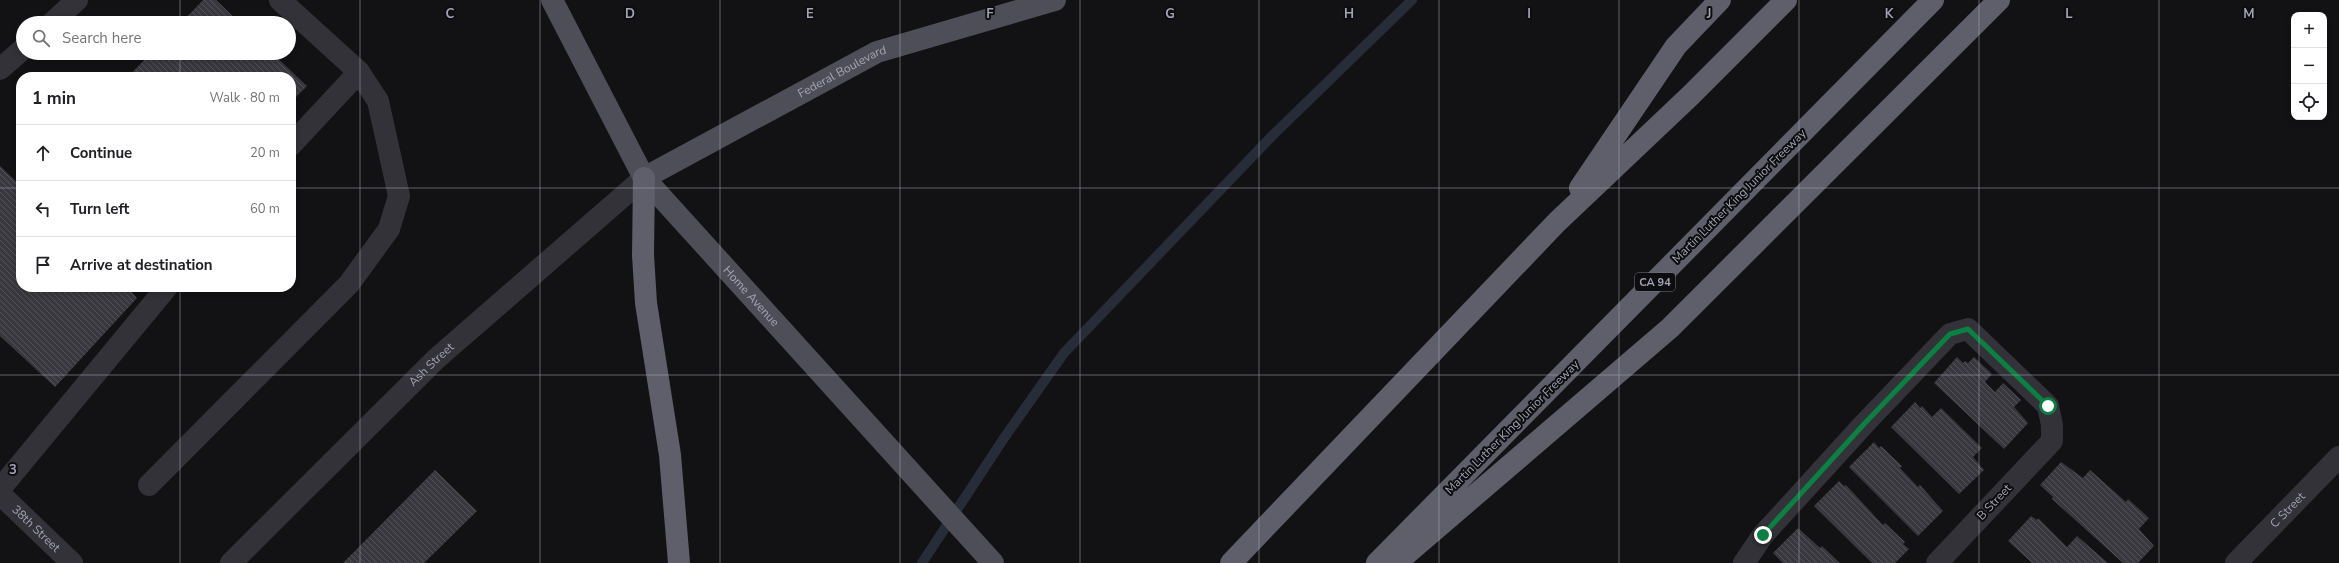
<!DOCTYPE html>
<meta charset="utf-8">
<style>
body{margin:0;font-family:"Nunito Sans",sans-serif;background:#f2f2f2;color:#202124}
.controls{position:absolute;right:12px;top:12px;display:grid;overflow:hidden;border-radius:8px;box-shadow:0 2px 6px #0003}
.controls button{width:36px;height:36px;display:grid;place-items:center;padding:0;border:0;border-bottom:1px solid #e0e0e0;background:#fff;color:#202124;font:20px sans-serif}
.stop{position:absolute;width:12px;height:12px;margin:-9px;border:3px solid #0b8043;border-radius:50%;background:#fff}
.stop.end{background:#0b8043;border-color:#fff;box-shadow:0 1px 4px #0008}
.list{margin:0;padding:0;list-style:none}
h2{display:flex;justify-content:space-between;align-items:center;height:52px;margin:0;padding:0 16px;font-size:17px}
h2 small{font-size:13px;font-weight:400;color:#757577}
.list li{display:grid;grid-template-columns:26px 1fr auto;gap:12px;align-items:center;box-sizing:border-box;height:56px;padding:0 16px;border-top:1px solid #e0e0e0}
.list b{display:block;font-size:15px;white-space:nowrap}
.list em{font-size:13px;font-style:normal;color:#757577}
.icon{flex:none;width:22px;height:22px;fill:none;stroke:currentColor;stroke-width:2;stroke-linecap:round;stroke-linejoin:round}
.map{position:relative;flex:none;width:2339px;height:563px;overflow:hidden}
.search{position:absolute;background:#fff;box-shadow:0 2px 6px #0003;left:16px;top:16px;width:280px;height:44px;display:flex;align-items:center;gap:10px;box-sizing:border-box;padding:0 14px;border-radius:22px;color:#757577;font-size:15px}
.panel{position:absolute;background:#fff;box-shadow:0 2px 6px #0003;left:16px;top:72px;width:280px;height:220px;border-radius:16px}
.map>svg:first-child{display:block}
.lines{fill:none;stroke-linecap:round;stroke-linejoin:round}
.stream{stroke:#272d38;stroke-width:10}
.building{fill:url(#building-back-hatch)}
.minor{stroke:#323238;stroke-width:22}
.major{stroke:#4e4e58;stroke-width:22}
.highway{stroke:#5e5f6a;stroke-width:22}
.route{stroke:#0b8043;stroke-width:5}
.grid{fill:none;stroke:#a2a4b5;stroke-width:1;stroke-opacity:0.55}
.labels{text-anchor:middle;stroke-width:4;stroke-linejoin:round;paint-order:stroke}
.shield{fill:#0d0c0e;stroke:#757683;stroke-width:1}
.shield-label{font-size:11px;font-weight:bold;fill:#a2a4b5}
.street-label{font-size:12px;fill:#a2a4b5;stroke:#0d0c0e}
.grid-label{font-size:13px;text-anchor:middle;font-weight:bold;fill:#a2a4b5;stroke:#0d0c0e;stroke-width:4;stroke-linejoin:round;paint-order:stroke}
</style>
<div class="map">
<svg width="2339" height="563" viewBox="0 0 2339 563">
<defs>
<pattern id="building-back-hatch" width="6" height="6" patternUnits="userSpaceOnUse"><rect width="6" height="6" fill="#39383e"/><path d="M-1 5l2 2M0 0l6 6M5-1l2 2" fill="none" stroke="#525258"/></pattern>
</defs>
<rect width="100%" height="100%" fill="#121113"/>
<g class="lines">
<path class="stream" d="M922,563L1004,438L1064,353L1272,136L1412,0"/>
</g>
<path class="building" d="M203,0H216L240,23H181Z
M151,53H272L307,86L291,102V77H128Z
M0,166L21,186V287H127L137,298L55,387L0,336Z
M1957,357L1963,363L1965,361L1968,363L1974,357L1992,374L1985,382L1995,392L2003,383L2021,400L2014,407L2028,423L2004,449L1934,383Z
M1915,402L1920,408L1922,406L1932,417L1941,408L1982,448L1973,457L1984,470L1959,494L1891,427Z
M1874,442L1879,448L1881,446L1902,466L1900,468L1918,487L1920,485L1943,511L1918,536L1849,467Z
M2061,462L2083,478L2090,470L2126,502L2128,499L2149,518L2139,529L2154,546L2138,563H2123L2052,499L2053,497L2040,485Z
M435,470L477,511L424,563H343Z
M1839,481L1844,486L1846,485L1883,525L1885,523L1905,542L1903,544L1909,549L1895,563H1872L1814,506Z
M2031,516L2037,520L2038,518L2067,547L2077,536L2108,563H2032L2008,541Z
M1798,528L1820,548L1822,546L1840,563H1783L1773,553Z"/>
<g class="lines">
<g class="minor">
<path d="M280,0L359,72"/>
<path d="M52,23L77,0"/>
<path d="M0,69L23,49"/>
<path d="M149,485L349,284L389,229L399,196L378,101L359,72L291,145"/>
<path d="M0,489L167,287"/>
<path id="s1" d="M0,494L72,563"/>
<path id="s2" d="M231,563L436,359L644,178"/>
<path d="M1744,563L1763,535L1865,423L1950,334L1968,329L2048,406L2052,425V441L1937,563"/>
<path id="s3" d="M2236,563L2339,457"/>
</g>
<g class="major">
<path id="s4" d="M552,0L644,178L993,563"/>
<path id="s5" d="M644,178L877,52L1055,0"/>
</g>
<path class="highway" d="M644,178L643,255L646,303L670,455L679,563
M1580,188L1676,46L1720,0
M1231,563L1557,222L1691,95L1786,0
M1377,563L1933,0
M1396,563L1670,328L1999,0"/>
</g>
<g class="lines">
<path class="route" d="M1763,535L1865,423L1950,334L1968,329L2048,406"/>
</g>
<path class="grid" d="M180,0V23M360,0V563M540,0V563M720,0V563M900,0V563M1080,0V563M1259,0V563M1439,0V563M1619,0V563M1799,0V563M1979,0V563M2159,0V563M180,53V77M0,188H21M291,188H2339M180,287V563M0,375H2339"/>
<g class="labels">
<rect class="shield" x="1635" y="273" width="40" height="18" rx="3"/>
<g class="shield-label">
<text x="1655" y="286">CA 94</text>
</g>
<g class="street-label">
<text dy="4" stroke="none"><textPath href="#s5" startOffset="225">Federal Boulevard</textPath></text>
<text transform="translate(1739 196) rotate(-45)" y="4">Martin Luther King Junior Freeway</text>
<text dy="4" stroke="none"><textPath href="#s4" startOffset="360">Home Avenue</textPath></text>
<text dy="4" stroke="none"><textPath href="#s2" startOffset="282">Ash Street</textPath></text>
<text transform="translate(1512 427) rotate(-45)" y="4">Martin Luther King Junior Freeway</text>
<text transform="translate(1994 502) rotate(-47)" y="4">B Street</text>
<text dy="4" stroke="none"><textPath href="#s3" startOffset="74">C Street</textPath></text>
<text dy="4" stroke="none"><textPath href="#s1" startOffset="50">38th Street</textPath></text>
</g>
</g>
<g class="grid-label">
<text x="450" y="18">C</text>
<text x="630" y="18">D</text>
<text x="810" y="18">E</text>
<text x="990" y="18">F</text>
<text x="1170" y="18">G</text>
<text x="1349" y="18">H</text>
<text x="1529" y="18">I</text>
<text x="1709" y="18">J</text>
<text x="1889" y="18">K</text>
<text x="2069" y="18">L</text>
<text x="2249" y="18">M</text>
<text x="13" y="474">3</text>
</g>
</svg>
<div class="controls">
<button>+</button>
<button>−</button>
<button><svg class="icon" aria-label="locate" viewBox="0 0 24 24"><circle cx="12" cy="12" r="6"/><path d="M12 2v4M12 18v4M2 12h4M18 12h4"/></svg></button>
</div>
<div class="stop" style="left:2048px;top:406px"></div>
<div class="stop end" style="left:1763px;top:535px"></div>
<div class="search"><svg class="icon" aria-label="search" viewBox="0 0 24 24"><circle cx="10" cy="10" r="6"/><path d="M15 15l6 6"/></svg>Search here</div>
<section class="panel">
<h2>1 min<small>Walk · 80 m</small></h2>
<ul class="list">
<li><svg class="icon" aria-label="ahead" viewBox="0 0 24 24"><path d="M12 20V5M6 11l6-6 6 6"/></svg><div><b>Continue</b></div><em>20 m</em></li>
<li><svg class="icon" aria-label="left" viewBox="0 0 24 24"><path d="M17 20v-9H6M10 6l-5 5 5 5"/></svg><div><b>Turn left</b></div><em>60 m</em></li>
<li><svg class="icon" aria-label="arrive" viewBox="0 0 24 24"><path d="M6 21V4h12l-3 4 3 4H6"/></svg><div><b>Arrive at destination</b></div></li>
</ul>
</section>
</div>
